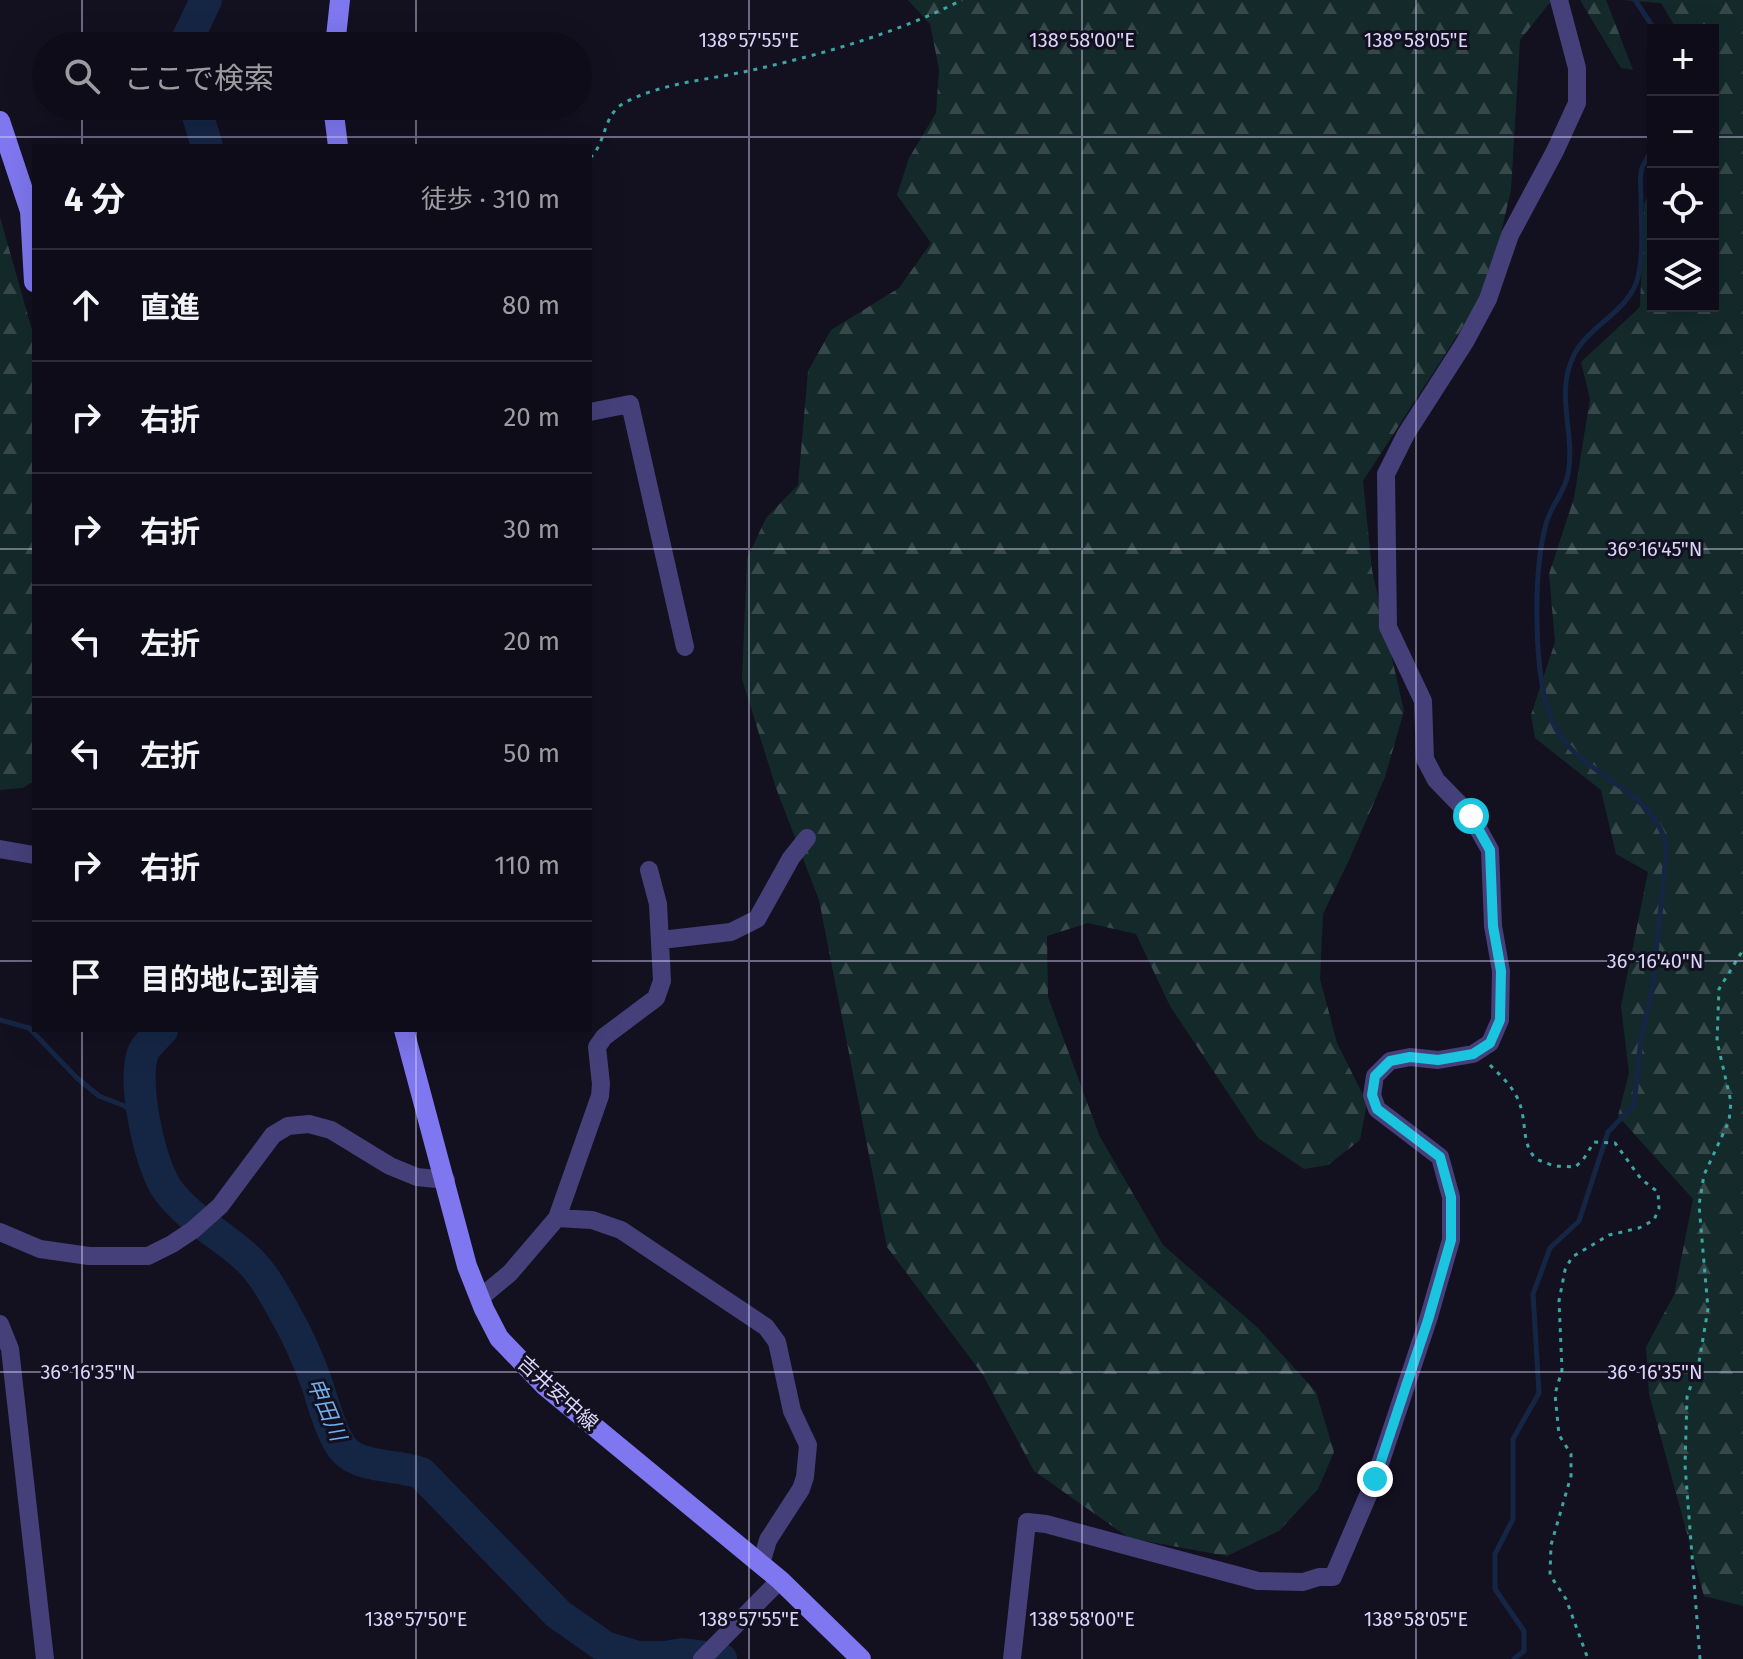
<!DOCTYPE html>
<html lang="ja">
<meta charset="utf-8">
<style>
body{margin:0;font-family:"Fira Sans","Noto Sans JP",sans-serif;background:#171521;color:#f1f3f6}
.controls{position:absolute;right:24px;top:24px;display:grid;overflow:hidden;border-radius:0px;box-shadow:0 8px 32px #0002}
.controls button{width:72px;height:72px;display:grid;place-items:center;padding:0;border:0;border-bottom:2px solid #2e2c37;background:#0e0c18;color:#f1f3f6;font:40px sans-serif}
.stop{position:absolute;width:24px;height:24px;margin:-18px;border:6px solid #1bc5e0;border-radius:50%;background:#fff}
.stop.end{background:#1bc5e0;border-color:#fff;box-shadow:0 2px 8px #0008}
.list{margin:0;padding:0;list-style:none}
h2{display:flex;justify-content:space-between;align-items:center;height:104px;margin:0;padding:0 32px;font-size:34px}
h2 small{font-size:26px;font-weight:400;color:#9b9ba2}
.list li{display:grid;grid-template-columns:52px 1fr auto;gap:24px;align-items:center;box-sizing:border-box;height:112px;padding:0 32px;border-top:2px solid #2e2c37}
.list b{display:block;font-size:30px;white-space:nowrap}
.list em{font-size:26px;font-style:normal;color:#9b9ba2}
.icon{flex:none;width:44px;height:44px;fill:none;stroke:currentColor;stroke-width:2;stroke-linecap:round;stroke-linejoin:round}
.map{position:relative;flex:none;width:1743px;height:1659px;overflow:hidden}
.search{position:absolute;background:#0e0c18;box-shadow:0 8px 32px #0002;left:32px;top:32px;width:560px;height:88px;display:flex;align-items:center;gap:20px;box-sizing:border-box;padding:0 28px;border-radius:44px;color:#9b9ba2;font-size:30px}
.panel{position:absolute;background:#0e0c18;box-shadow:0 8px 32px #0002;left:32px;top:144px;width:560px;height:888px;border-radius:0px}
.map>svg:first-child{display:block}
.forest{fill:url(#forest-firs)}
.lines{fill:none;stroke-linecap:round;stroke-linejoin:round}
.stream{stroke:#152645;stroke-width:5}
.river{stroke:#152645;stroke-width:32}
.path{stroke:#3ca6a3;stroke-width:3;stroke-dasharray:4 6;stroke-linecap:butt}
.street{stroke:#45407a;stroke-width:18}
.secondary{stroke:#7e77ef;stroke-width:20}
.route{stroke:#1bc5e0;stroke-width:10}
.ticks{fill:none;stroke:#dad5fa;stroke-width:2;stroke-opacity:0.45}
.labels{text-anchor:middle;stroke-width:6;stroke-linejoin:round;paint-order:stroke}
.street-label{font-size:20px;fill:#dad5fa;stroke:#131020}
.water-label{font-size:22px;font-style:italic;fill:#6fafee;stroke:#131020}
.ticks-label{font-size:20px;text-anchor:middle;fill:#dad5fa;stroke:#131020;stroke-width:6;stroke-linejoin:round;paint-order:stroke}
</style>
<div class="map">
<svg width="1743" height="1659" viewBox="0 0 1743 1659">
<defs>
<pattern id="forest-firs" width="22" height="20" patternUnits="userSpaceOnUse" patternTransform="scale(2)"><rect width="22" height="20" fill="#142a2a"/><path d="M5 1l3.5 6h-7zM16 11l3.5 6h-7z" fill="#36484a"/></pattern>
</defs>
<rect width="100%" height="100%" fill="#131020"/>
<path class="forest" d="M908,0H1552L1520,40L1511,190L1488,288L1363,481L1372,570L1404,711L1385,777L1350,858L1323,914L1320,979L1337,1043L1367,1103L1360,1140L1328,1165L1304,1169L1258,1138L1170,1006L1136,934L1088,923L1047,936L1048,997L1100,1137L1163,1245L1258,1328L1316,1392L1334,1452L1318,1489L1279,1531L1227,1556L1129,1538L1034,1471L983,1375L887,1247L819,900L776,788L742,679L747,559L766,518L798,485L808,371L831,330L899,288L931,243L897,195L909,158L936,113L939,69L930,24Z
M1580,0H1606L1633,70L1621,68Z
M1622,0H1743V1606L1704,1596L1649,1394L1646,1347L1674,1295L1693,1199L1618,1116L1629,1073L1621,1006L1648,872L1616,854L1601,790L1535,738L1531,715L1555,642L1549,574L1574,498L1590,399L1581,362L1640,307L1644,204L1653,185V306H1713V30H1677L1661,3Z
M0,217L34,337V781L23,788L0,790Z"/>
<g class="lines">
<path class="stream" d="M1635,0L1655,30
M0,1020L29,1028L77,1078L99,1096L125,1106L146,1124
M1514,1659L1524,1651V1631L1495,1589V1554L1513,1519V1439L1539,1393L1533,1294L1550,1248L1579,1221L1608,1132L1634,1105L1641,1038L1652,991L1667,847C1653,785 1576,777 1552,721C1533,676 1533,572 1546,524C1550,507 1565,492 1568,474C1576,434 1554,395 1574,355C1589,325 1630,311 1638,277C1644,251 1641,224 1641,198C1641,189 1639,177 1642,168C1645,161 1650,154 1653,147"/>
<path class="river" d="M184,46L206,0
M195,106L207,146
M162,1030C156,1037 146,1045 143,1053C132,1082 150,1165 167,1189C189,1220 224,1235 250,1261C265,1276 277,1299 287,1317C299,1338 309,1362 317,1384C323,1402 332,1438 345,1451C362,1468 399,1465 421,1473L558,1614L605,1647L638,1657H665L683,1654L721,1659"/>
<path class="path" d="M590,158C607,142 602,116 624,103C661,83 707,80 748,71C820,55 895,34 962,0
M1490,1065C1504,1079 1518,1091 1522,1112C1526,1130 1523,1145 1536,1159L1554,1166L1575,1167L1583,1160L1594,1142L1615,1143L1641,1179L1658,1192L1659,1208L1654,1220L1639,1228L1609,1235L1572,1257L1565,1270L1559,1301L1562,1370L1555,1394L1559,1435L1571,1454V1476L1551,1545L1550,1575L1566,1599L1588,1659
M1700,1659L1685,1465L1687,1397L1699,1362L1708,1309L1699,1205L1704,1175L1729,1121L1731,1102L1717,1041L1719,989L1743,950"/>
<path class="street" d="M590,412L630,404L685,647
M0,849L34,855
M661,940L731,932L757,919L791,858L807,838
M557,1218L592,1220L621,1230L766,1327L777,1342L792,1411L808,1445L805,1477L801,1489L768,1540L761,1564
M0,1232L40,1249L89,1256H148L172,1244L193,1230L220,1206L273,1135L288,1126L309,1124L331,1130L390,1166L417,1177L446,1180
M480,1298L510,1273L557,1218L600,1096L601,1084L597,1047L604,1037L656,998L662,981L658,904L649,870
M0,1324L10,1349L45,1659
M702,1659L780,1580
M1012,1659L1027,1522L1046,1524L1258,1581L1303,1582L1319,1577H1333L1375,1479L1428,1320L1451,1240V1197L1440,1157L1377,1109L1372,1095L1375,1076L1390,1061L1410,1057L1438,1060L1473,1054L1490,1043L1500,1020L1501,971L1493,926L1490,850L1471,816L1436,780L1425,759L1423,701L1388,627L1386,474L1406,434L1465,342L1488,299L1510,235L1555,151L1577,103V68L1559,0"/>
<path class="secondary" d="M335,46L340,0
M333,106L338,146
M0,121L30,211L34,282
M404,1030L467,1266L484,1309L499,1338L545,1386L780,1580L861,1659"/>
</g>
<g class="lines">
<path class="route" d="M1375,1479L1428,1320L1451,1240V1197L1440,1157L1377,1109L1372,1095L1375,1076L1390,1061L1410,1057L1438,1060L1473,1054L1490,1043L1500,1020L1501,971L1493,926L1490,850L1471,816"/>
</g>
<path class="ticks" d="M82,0V46M416,0V46M749,0V1659M1082,0V1659M1416,0V1659M82,106V146M416,106V146M0,137H1653M1713,137H1743M0,549H34M590,549H1743M0,961H34M590,961H1743M82,1030V1659M416,1030V1659M0,1372H1743"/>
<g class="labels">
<g class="street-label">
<text transform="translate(558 1393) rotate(42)" y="7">吉井安中線</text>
</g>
<g class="water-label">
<text transform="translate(327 1409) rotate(67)" y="8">申田川</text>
</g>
</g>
<g class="ticks-label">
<text x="749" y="47">138°57'55"E</text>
<text x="1082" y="47">138°58'00"E</text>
<text x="1416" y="47">138°58'05"E</text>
<text x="1655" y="556">36°16'45"N</text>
<text x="1655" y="968">36°16'40"N</text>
<text x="88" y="1379">36°16'35"N</text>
<text x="1655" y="1379">36°16'35"N</text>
<text x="416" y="1626">138°57'50"E</text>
<text x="749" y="1626">138°57'55"E</text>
<text x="1082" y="1626">138°58'00"E</text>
<text x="1416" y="1626">138°58'05"E</text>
</g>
</svg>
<div class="controls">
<button>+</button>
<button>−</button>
<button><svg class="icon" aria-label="locate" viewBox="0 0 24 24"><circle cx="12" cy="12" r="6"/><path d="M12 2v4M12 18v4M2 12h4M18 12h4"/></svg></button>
<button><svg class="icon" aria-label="layers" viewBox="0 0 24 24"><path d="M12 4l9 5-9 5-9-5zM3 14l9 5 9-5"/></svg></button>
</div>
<div class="stop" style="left:1471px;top:816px"></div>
<div class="stop end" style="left:1375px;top:1479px"></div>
<div class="search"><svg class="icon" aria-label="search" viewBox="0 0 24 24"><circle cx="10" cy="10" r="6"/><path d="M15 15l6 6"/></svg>ここで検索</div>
<section class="panel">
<h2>4 分<small>徒歩 · 310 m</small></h2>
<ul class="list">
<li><svg class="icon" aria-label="ahead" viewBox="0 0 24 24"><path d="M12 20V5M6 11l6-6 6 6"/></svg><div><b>直進</b></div><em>80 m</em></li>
<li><svg class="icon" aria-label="right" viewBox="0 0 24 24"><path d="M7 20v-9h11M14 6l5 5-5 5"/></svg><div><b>右折</b></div><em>20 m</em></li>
<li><svg class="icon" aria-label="right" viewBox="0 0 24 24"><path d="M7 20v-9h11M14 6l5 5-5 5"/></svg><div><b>右折</b></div><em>30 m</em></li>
<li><svg class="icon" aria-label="left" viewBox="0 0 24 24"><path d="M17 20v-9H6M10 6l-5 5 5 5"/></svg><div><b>左折</b></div><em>20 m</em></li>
<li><svg class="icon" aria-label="left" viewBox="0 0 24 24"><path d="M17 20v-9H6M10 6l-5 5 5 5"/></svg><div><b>左折</b></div><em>50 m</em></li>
<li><svg class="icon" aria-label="right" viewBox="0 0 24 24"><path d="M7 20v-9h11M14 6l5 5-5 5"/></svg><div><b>右折</b></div><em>110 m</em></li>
<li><svg class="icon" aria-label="arrive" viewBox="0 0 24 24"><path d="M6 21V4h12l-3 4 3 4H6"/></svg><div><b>目的地に到着</b></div></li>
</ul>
</section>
</div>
